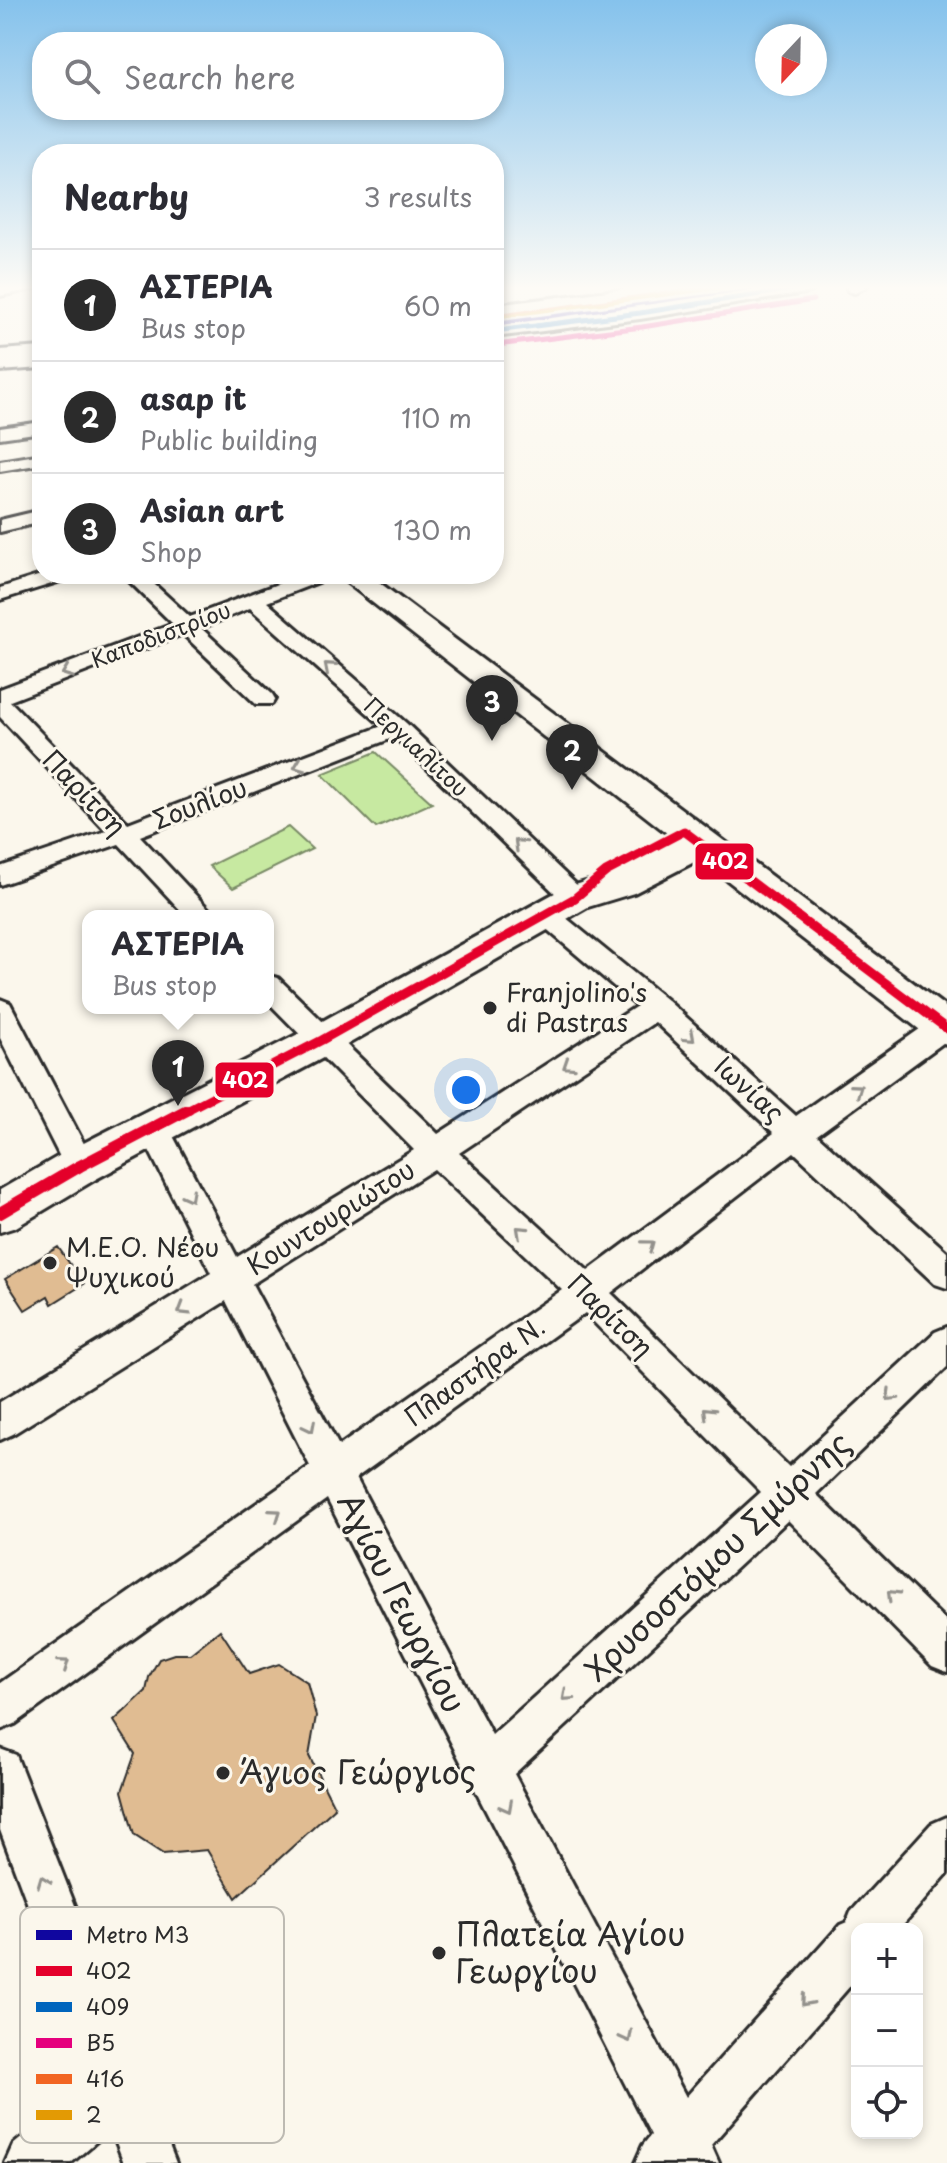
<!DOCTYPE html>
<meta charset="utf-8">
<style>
body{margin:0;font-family:"Playpen Sans",sans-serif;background:#f2f2f3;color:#2b2b33}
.controls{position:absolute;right:24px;bottom:24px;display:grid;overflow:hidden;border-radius:16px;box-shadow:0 4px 12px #0003}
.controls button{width:72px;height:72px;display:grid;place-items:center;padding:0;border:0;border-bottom:2px solid #e1e1e2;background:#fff;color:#2b2b33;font:40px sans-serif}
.compass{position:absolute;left:755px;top:24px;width:72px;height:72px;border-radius:50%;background:#fff;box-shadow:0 4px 12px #0003;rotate:202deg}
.you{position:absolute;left:466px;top:1090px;width:28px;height:28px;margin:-20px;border:6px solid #fff;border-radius:50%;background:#1a73e8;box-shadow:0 0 0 12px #1a73e833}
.badge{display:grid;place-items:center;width:52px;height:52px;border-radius:50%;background:#2b2b2b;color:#fff;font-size:26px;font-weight:700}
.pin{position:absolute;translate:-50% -66px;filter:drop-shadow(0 2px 4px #0008)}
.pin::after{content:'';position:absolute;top:42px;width:28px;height:24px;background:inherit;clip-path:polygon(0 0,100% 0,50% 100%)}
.popup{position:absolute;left:82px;top:910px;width:192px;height:104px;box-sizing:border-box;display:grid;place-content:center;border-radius:16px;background:#fff;filter:drop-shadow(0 2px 6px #0005);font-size:26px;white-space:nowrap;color:#7c7c81}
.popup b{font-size:30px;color:#2b2b33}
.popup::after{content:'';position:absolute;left:50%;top:100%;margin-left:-16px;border:16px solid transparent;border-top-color:#fff}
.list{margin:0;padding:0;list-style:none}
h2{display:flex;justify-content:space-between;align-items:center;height:104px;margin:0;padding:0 32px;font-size:34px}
h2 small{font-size:26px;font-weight:400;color:#7c7c81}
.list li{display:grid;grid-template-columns:52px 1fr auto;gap:24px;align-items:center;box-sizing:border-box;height:112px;padding:0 32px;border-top:2px solid #e1e1e2}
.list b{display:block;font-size:30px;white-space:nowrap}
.list p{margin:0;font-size:26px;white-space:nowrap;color:#7c7c81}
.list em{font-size:26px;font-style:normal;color:#7c7c81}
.icon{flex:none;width:44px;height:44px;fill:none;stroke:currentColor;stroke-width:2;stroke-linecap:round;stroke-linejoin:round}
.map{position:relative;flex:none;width:947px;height:2163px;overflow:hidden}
.search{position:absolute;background:#fff;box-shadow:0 4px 12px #0003;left:32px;top:32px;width:472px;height:88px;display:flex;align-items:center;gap:20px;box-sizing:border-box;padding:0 28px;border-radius:32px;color:#7c7c81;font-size:30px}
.panel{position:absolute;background:#fff;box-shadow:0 4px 12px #0003;left:32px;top:144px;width:472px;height:440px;border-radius:32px}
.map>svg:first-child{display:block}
.green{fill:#c7e9a1;stroke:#798a66;stroke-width:2}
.building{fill:#e0bc92;stroke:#2b2b2b;stroke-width:2}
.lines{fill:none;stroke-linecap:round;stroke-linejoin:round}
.street-casing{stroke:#2b2b2b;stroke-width:6}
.secondary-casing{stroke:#2b2b2b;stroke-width:6}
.primary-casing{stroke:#2b2b2b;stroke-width:6}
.street{fill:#fbf7ec;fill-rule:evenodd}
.secondary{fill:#fbf7ec;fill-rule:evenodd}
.primary{fill:#fbf7ec;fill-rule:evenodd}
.bus-1-far1-casing{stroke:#fbf7ec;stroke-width:14}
.bus-1-casing{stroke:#fbf7ec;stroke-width:18}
.bus-2-casing{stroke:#fbf7ec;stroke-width:8}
.bus-3-casing{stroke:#fbf7ec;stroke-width:8}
.bus-4-casing{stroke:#fbf7ec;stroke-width:8}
.bus-5-casing{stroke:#fbf7ec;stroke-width:8}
.bus-1-far1{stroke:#e4002b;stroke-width:9}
.bus-1{stroke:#e4002b;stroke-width:12}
.bus-2{stroke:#0065bd;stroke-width:5}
.bus-3{stroke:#e5007d;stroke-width:5}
.bus-4{stroke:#f26522;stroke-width:5}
.bus-5{stroke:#e39a04;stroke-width:5}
.metro-1-casing{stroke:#fbf7ec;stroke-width:6}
.metro-1{fill:#10069f;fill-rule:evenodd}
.oneway{stroke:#93918c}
.poi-dot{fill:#2b2b2b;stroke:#fbf7ec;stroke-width:3}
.labels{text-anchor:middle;stroke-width:6;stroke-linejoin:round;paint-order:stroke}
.far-street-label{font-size:22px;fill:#2b2b2b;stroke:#fbf7ec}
.street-label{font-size:26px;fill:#2b2b2b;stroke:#fbf7ec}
.poi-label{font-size:26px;fill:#2b2b2b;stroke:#fbf7ec;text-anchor:start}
.near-street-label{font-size:32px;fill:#2b2b2b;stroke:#fbf7ec}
.near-poi-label{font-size:32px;fill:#2b2b2b;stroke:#fbf7ec;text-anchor:start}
.key{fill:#fbf7ec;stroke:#bdbab2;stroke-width:2}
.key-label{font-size:22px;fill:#2b2b2b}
.line-badge{stroke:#fbf7ec;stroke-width:3}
.badge-label{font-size:22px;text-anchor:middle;font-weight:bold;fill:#fff}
</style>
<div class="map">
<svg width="947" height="2163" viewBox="0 0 947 2163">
<rect width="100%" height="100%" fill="#fbf7ec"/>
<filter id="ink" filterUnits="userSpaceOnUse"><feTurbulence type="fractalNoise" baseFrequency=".0125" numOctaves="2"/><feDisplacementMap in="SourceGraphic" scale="16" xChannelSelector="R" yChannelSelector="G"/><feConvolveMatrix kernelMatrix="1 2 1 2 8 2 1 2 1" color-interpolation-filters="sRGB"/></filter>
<g filter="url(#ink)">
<path class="green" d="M376,752L432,803L376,828L322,774Z
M288,827L312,849L233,888L209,866Z"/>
<path class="building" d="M58,1247L84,1284L52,1304L48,1296L25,1310L5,1279Z
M220,1630L249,1674L279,1664L307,1682L316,1716L309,1756L335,1808L236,1898L207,1850L163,1854L134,1835L122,1791L135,1754L114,1721L146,1691L149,1677L159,1659L174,1654H190Z"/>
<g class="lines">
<defs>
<path id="street" d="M14,286H42V287L0,296V288Z
M648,286H684L677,290L494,313V305Z
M42,347V357L0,360V350Z
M42,422V432L0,438V428Z
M42,454V464L0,471V461Z
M42,510V522L0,532V520Z
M44,574H74L71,578L0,600V588Z
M122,574H143L190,617L304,574H332L329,578L267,602L406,723L584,892L588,898L584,904L575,907L566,904L395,737L140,836L215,916H186L119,844L0,885V867L106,831L0,717V689L173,624ZM250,608L382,726L128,823L10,701L183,634L256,704H272L275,699L272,694L201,628Z
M545,905L554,908L667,1000L796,1116L934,1019L947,1017V1040L817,1135L947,1252V1288L935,1284L794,1152L611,1293L789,1467L935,1332L947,1327V1367L816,1494L947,1622V1672L932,1666L788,1520L514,1774L686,2097L840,1925L847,1922L851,1912L931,1824L947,1817V1874L899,1929H857V1978L711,2145L719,2163H635L643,2145L651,2135L327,1499L15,1724L0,1730V1683L310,1466L226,1301L13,1434L0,1440V1402L211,1273L138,1128L142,1119L153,1116L164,1119L237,1257L414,1150L268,1002V975L278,978L438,1134L637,1006L536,920L532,914L536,908ZM655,1022L774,1133L588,1271L459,1153ZM434,1169L562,1290L339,1446L252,1284ZM585,1313L761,1492L492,1735L356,1478Z
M0,999L10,1003L91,1157L96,1166L91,1175L80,1179L69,1175L0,1038Z
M0,1749L16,1755L176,2163H124L111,2129L71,2163H5L13,2145L93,2079L0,1830Z"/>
<path id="secondary" d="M336,574H368L947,1008V1044L933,1040L700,859L634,893L588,907L336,1051L96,1179L16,1227L0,1232V1190L64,1153L308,1029L562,889L608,875L677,841Z"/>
<path id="primary" d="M775,286H821L811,292L640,319L494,337V325Z
M846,286H867L855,293L848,291Z
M42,354V368L0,371V357Z"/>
</defs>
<use href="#street" class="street-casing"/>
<use href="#secondary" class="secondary-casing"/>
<use href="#primary" class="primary-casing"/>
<use href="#street" class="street"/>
<use href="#secondary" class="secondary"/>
<use href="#primary" class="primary"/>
<defs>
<path id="bus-1-far1" d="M183,1112L322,1040L575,898L606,872L684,831L947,1029"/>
<path id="bus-1" d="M0,1213L80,1166L187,1110"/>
<path id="bus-2" d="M494,331L640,313L811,286"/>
<path id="bus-3" d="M496,345L642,327L813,300"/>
<path id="bus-4" d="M494,317L724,286"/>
<path id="bus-5" d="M494,319L733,286"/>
</defs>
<use href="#bus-1-far1" class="bus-1-far1-casing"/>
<use href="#bus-1" class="bus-1-casing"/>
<use href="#bus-2" class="bus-2-casing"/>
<use href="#bus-3" class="bus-3-casing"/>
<use href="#bus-4" class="bus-4-casing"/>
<use href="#bus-5" class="bus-5-casing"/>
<use href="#bus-1-far1" class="bus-1-far1"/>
<use href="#bus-1" class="bus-1"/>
<use href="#bus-2" class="bus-2"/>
<use href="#bus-3" class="bus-3"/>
<use href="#bus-4" class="bus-4"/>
<use href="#bus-5" class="bus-5"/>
<defs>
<path id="metro-1" d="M770,286H782L494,326V322Z"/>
</defs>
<use href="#metro-1" class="metro-1-casing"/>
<use href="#metro-1" class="metro-1"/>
</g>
<defs><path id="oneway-chevron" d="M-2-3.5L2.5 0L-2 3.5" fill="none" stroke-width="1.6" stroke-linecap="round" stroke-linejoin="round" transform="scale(2)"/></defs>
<g class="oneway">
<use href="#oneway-chevron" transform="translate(329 667) rotate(-139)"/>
<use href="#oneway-chevron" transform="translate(67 672) rotate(159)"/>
<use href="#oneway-chevron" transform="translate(299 766) rotate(159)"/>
<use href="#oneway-chevron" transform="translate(519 844) rotate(-136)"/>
<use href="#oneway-chevron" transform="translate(690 1037) rotate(42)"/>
<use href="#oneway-chevron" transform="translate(568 1065) rotate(147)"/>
<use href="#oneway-chevron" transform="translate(857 1089) rotate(-35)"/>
<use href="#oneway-chevron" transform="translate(189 1196) rotate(62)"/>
<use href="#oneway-chevron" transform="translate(521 1231) rotate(-137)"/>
<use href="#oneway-chevron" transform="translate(649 1245) rotate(-37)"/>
<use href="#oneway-chevron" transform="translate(183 1310) rotate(149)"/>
<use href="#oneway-chevron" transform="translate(891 1396) rotate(136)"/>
<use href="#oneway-chevron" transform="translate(708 1412) rotate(-135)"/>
<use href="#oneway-chevron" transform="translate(310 1427) rotate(63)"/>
<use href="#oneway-chevron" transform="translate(276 1514) rotate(-35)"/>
<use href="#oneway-chevron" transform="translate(892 1595) rotate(-135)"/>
<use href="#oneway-chevron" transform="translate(64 1664) rotate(-35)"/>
<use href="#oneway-chevron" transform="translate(567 1696) rotate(138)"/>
<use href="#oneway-chevron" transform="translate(507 1807) rotate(62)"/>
<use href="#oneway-chevron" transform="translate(43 1881) rotate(-111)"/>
<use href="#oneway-chevron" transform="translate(806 2001) rotate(131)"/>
<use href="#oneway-chevron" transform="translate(627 2037) rotate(62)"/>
</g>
</g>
<linearGradient id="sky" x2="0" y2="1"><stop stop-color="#85c2ec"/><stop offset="0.49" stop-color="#fdfbf6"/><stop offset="1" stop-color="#fdfbf6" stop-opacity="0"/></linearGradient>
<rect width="947" height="588" fill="url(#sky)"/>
<g class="poi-dot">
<circle cx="490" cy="1008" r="8"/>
<circle cx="50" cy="1263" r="8"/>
<circle cx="223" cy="1773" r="8"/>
<circle cx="439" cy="1953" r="8"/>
</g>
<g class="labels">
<g class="far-street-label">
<text transform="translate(161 635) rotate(-21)" y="8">Καποδιστρίου</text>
<text transform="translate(416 747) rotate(43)" y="8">Περγιαλίτου</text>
</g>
<g class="street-label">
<text transform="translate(84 793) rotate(46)" y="9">Παρίτση</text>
<text transform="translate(200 804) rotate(-21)" y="9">Σουλίου</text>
<text transform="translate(749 1090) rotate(42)" y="9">Ιωνίας</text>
<text transform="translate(331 1218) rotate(-32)" y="9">Κουντουριώτου</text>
<text transform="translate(610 1316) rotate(44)" y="9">Παρίτση</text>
<text transform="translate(475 1372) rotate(-36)" y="9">Πλαστήρα Ν.</text>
</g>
<g class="poi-label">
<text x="506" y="1002">Franjolino's<tspan x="506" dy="30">di Pastras</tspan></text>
<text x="66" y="1257">Μ.Ε.Ο. Νέου<tspan x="66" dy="30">Ψυχικού</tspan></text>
</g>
<g class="near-street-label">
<text transform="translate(718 1557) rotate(-43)" y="11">Χρυσοστόμου Σμύρνης</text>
<text transform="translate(401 1603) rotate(63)" y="11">Αγίου Γεωργίου</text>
</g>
<g class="near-poi-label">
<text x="239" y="1784">Άγιος Γεώργιος</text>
<text x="455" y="1946">Πλατεία Αγίου<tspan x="455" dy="37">Γεωργίου</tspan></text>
</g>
</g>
<rect x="20" y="1907" width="264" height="236" rx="12" class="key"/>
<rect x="36" y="1930" width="36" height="10" fill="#10069f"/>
<rect x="36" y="1966" width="36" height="10" fill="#e4002b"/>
<rect x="36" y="2002" width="36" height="10" fill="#0065bd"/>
<rect x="36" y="2038" width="36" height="10" fill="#e5007d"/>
<rect x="36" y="2074" width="36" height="10" fill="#f26522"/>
<rect x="36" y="2110" width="36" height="10" fill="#e39a04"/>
<g class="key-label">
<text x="86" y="1943">Metro Μ3</text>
<text x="86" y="1979">402</text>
<text x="86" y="2015">409</text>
<text x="86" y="2051">Β5</text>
<text x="86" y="2087">416</text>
<text x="86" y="2123">2</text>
</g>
<g class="line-badge">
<rect x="694" y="842" width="61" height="39" rx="8" fill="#e4002b"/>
<rect x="214" y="1061" width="61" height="38" rx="8" fill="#e4002b"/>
</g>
<g class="badge-label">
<text x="725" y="869">402</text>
<text x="245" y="1088">402</text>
</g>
</svg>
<div class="controls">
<button>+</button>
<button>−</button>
<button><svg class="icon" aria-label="locate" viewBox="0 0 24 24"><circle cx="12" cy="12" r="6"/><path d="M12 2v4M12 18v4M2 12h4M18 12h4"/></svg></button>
</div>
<svg class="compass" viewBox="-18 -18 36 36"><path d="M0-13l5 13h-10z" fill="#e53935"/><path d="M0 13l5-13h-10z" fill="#7c7c81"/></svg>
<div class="you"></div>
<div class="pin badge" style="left:178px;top:1106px">1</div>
<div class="popup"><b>ΑΣΤΕΡΙΑ</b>Bus stop</div>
<div class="pin badge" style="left:572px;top:790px">2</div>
<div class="pin badge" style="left:492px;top:741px">3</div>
<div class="search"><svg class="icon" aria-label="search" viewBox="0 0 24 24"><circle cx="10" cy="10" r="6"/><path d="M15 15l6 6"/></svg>Search here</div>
<section class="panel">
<h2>Nearby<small>3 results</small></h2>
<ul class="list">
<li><span class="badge">1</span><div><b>ΑΣΤΕΡΙΑ</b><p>Bus stop</p></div><em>60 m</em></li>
<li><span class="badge">2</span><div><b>asap it</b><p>Public building</p></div><em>110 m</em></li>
<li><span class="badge">3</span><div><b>Asian art</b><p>Shop</p></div><em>130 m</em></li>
</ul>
</section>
</div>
